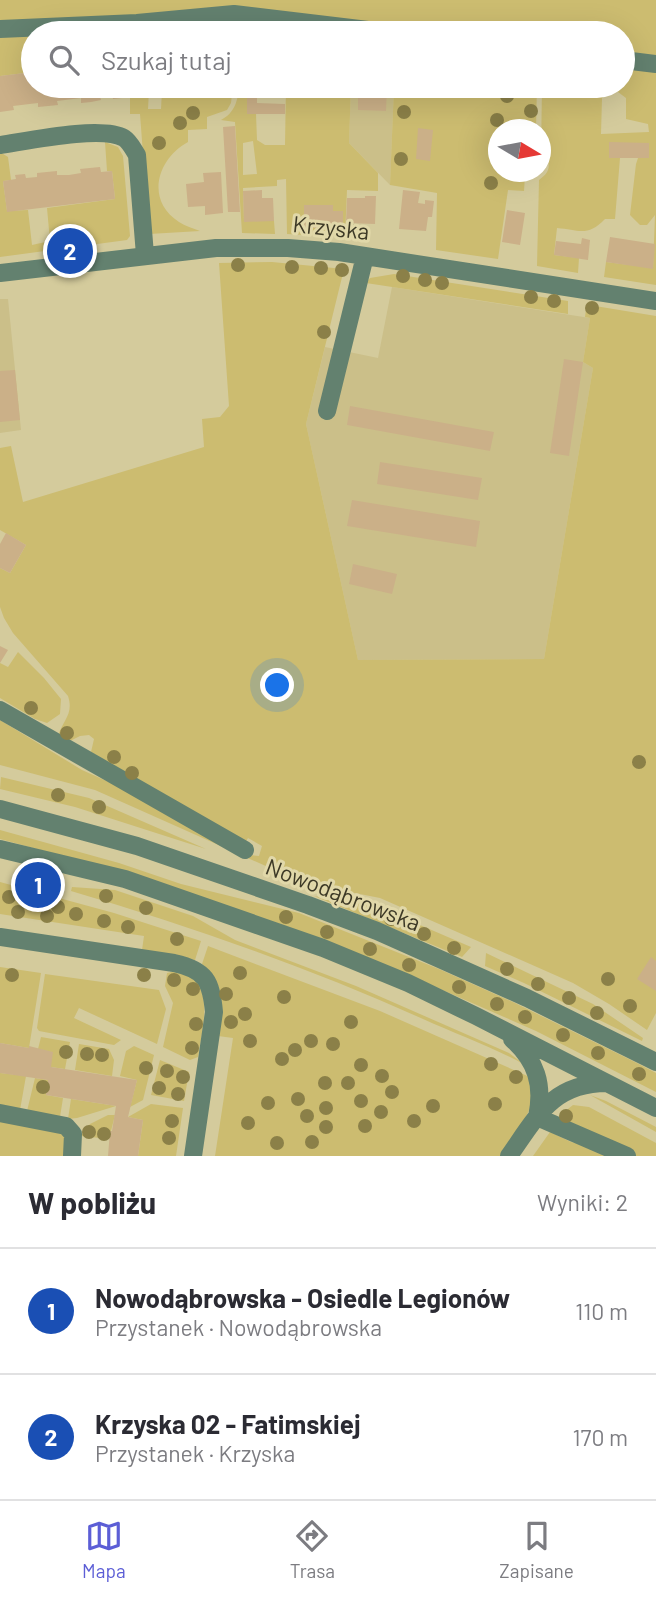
<!DOCTYPE html>
<html lang="pl">
<meta charset="utf-8">
<style>
body{margin:0;font-family:Barlow,sans-serif;background:#f2f2f3;color:#2b2b33}
.compass{position:absolute;left:488px;top:119px;width:63px;height:63px;border-radius:50%;background:#fff;box-shadow:0 7px 28px #0002;rotate:100deg}
.you{position:absolute;left:278px;top:686px;width:24px;height:24px;margin:-18px;border:5px solid #fff;border-radius:50%;background:#1a73e8;box-shadow:0 0 0 10px #1a73e833}
.badge{display:grid;place-items:center;width:46px;height:46px;border-radius:50%;background:#5c5ed6;color:#fff;font-size:23px;font-weight:700}
.pin{position:absolute;translate:-50% -50%;border:4px solid #fff;box-shadow:0 2px 7px #0006}
.list{margin:0;padding:0;list-style:none}
h2{display:flex;justify-content:space-between;align-items:center;height:91px;margin:0;padding:0 28px;font-size:30px}
h2 small{font-size:23px;font-weight:400;color:#7c7c81}
.list li{display:grid;grid-template-columns:46px 1fr auto;gap:21px;align-items:center;box-sizing:border-box;height:126px;padding:0 28px;border-top:2px solid #e1e1e2}
.list b{display:block;font-size:26px;white-space:nowrap}
.list p{margin:0;font-size:23px;white-space:nowrap;color:#7c7c81}
.list em{font-size:23px;font-style:normal;color:#7c7c81}
.icon{flex:none;width:38px;height:38px;fill:none;stroke:currentColor;stroke-width:2;stroke-linecap:round;stroke-linejoin:round}
.map{position:relative;flex:none;width:656px;height:1156px;overflow:hidden}
.search{position:absolute;background:#fff;box-shadow:0 7px 28px #0002;left:21px;right:21px;top:21px;height:77px;display:flex;align-items:center;gap:18px;box-sizing:border-box;padding:0 24px;border-radius:38px;color:#7c7c81;font-size:26px}
.sheet{height:343px;background:#fff}
nav{display:flex;justify-content:space-around;align-items:center;box-sizing:border-box;height:98px;border-top:2px solid #e1e1e2;background:#fff;font-size:19px;color:#7c7c81}
nav a{display:grid;justify-items:center;gap:4px}
nav .on{color:#5c5ed6}
.map>svg:first-child{display:block}
.built{fill:#cbbf89}
.green{fill:#ccbc70;fill-rule:evenodd}
.building{fill:#cbb088}
.lines{fill:none;stroke-linecap:round;stroke-linejoin:round}
.minor{stroke:#63816f;stroke-width:18}
.tree{fill:#8b8048}
.labels{text-anchor:middle;stroke-width:6;stroke-linejoin:round;paint-order:stroke}
.street-label{font-size:23px;fill:#3d3926;stroke:#e1d8a9}
</style>
<div class="map">
<svg width="656" height="1156" viewBox="0 0 656 1156">
<rect width="100%" height="100%" fill="#d4cb9c"/>
<path class="built" d="M351,86H394L390,185L349,143Z
M392,287L590,318L583,362L593,368L544,659L358,660L306,424L325,347L378,358Z
M0,299H8L21,430L0,433Z"/>
<path class="green" d="M0,0H656V60L623,56V33H435L242,8L0,25Z
M244,22L339,33H280L248,30L247,33H240L244,28Z
M187,25V28L191,27L190,33H61Z
M0,35H33V72L0,76Z
M623,66L656,70V285L604,277L606,262L653,268L655,215L647,225H640L630,215L636,164L638,158H649V143H609V158H620L615,219H605C588,237 579,230 557,228L554,255L579,258L578,273L537,266L539,180C548,173 550,170 548,159L541,154L542,86H623ZM618,92L626,98V119L648,124L649,132L601,134L602,98L608,93Z
M133,86H160V89L149,90L148,109H161L162,91H191V88H207L208,86H233L231,103L227,110L207,117V129L188,130V142C157,159 145,200 179,222C185,226 193,228 200,231L149,234L140,114H130V93L134,92Z
M239,86H247V113L256,114L257,140L265,145H285L286,86H351L349,143L378,173V191L347,190L345,237L287,234L286,179L277,180V186L243,188L244,221H274L275,234L242,233L235,122L221,120C235,113 238,100 239,86ZM253,141L257,174L243,175V143ZM304,205H332L333,211L343,212V228H304Z
M394,86H537L536,129L498,130V172H534V175H525L524,191L508,190L498,259L436,250L437,193L390,185Z
M105,142L118,147L123,156L130,236L127,240L0,257V152L8,157L11,180L3,181L7,211L28,210L32,245L50,241L47,208L115,199L112,171H107Z
M272,262L344,269L306,424L358,660L544,659L593,368L583,362L590,318L585,317L586,309L589,305L656,316V1013L647,1030L609,1004L573,983L380,898L304,883L95,790L0,765V720L82,770L129,791L250,855L259,856L262,846L248,838L245,843L91,752L94,739L89,735L80,736L68,742L58,736C63,720 74,714 68,696L13,633L4,618L0,607V568L10,573L26,545L0,530V448L11,446L23,502L204,447L202,419L220,417L229,406L219,263Z
M394,274L568,301V314L366,283L370,278Z
M18,652L44,678L61,699L60,714L47,723L35,719L0,698V663L8,667Z
M1,777L89,798L206,849L75,807L0,789Z
M0,830L119,863L181,884L299,913L439,969L513,1002L637,1063L656,1073V1092L536,1031L390,967L151,880L0,839Z
M0,882L114,913L201,941L195,960L142,950L144,936L0,914Z
M72,887L115,890L193,916L235,940L356,986L509,1053L525,1065C493,1047 456,1034 423,1019C309,968 190,926 71,891Z
M314,896L376,906L471,947L462,957Z
M208,946L380,1011L532,1078C538,1109 517,1132 501,1156H215L233,1038L218,1036C223,1008 226,984 202,964Z
M486,953L593,1004L643,1038L642,1041L524,983L485,966Z
M0,967L41,973L29,1048L0,1043Z
M175,971C218,974 202,1030 198,1057L190,1060L163,1047L173,1003L165,986L167,973Z
M45,974L159,990L166,1009L157,1044L79,1008L74,1018L121,1040L114,1045L39,1031L37,1028Z
M41,1037L70,1042L65,1069L51,1067L38,1049Z
M79,1044L109,1049L114,1060L112,1076L75,1070Z
M134,1046L154,1055L143,1100L130,1107L137,1080L120,1076L126,1051Z
M160,1060L189,1072L184,1101L151,1095Z
M0,1073L26,1076L20,1110L0,1106Z
M35,1078L48,1080L46,1095L63,1098L60,1117L27,1111Z
M590,1095L606,1101L656,1127V1132Z
M71,1099L116,1106L77,1118L68,1119Z
M151,1104L183,1108L176,1156H138L143,1120L128,1117Z
M573,1105L589,1107L656,1143V1156H533L550,1132L571,1142L607,1150L560,1120L559,1116Z
M108,1115H115L109,1139L81,1136L90,1124Z
M0,1118L61,1130L65,1138V1156H0Z"/>
<path class="building" d="M33,72V86H133L134,93L122,94V98L113,99L112,95L100,96L101,100L91,102L81,103V98L57,101L58,105L38,107V103L13,106L14,110L0,112V76Z
M168,86H192L191,91H168Z
M247,86H257V103L285,104V114H247Z
M358,86H387L386,111L358,110Z
M235,126L240,212H228L223,127Z
M418,128L433,130L430,161L416,159Z
M609,142L649,143V158H609Z
M100,167L101,172L112,171L115,199L7,212L3,181L16,179L15,175L25,174L26,178L37,177V173L57,171V175H69L81,173L80,169Z
M221,172L223,213L205,215V206L188,207L186,184L204,182L203,173Z
M262,190V198H273L274,221L244,222L243,191Z
M403,190L420,192L418,203L425,204V200L434,201L432,217H428L426,231L399,229Z
M365,196H376L375,224L346,223L347,198H365Z
M304,205H333V211H343V228H304Z
M507,210L525,213L520,245L502,242Z
M610,237L655,244L653,269L606,262Z
M582,238L590,240L588,260L554,255L556,241L581,244Z
M564,359L583,362L569,456L550,453Z
M15,370L20,420L0,422V371Z
M350,406L494,432L490,451L347,425Z
M380,462L482,478L478,500L377,484Z
M352,500L480,521L476,547L347,526Z
M6,533L26,545L10,573L0,568V544Z
M353,564L397,574L392,594L349,584Z
M0,646L8,650L0,663Z
M651,957L656,961V991L637,979Z
M0,1043L29,1048V1046L53,1052L51,1067L137,1080L128,1117L143,1120L138,1156H108L110,1131H112L116,1106L46,1095L48,1080L0,1073Z"/>
<g class="lines">
<path class="minor" d="M0,29L137,23L234,14L393,33
M623,60L656,64
M0,145C27,141 102,125 124,138C130,142 133,149 137,155L145,255
M0,273L216,248H288L339,252L656,301
M327,411L365,256
M0,710L245,850
M0,809L137,846L308,905L377,931L527,998L656,1062
M0,849L125,879L323,948L408,983L476,1016L656,1108
M0,937L174,963C206,970 211,981 214,1012L193,1156
M512,1039C536,1061 544,1084 537,1117
M0,1113L66,1126L73,1134L72,1156
M537,1117L627,1156
M509,1156C537,1116 553,1083 607,1083"/>
</g>
<g class="tree">
<circle cx="507" cy="96" r="7"/>
<circle cx="531" cy="111" r="7"/>
<circle cx="404" cy="112" r="7"/>
<circle cx="193" cy="113" r="7"/>
<circle cx="497" cy="120" r="7"/>
<circle cx="180" cy="123" r="7"/>
<circle cx="159" cy="143" r="7"/>
<circle cx="401" cy="159" r="7"/>
<circle cx="491" cy="183" r="7"/>
<circle cx="353" cy="231" r="7"/>
<circle cx="238" cy="265" r="7"/>
<circle cx="292" cy="267" r="7"/>
<circle cx="321" cy="268" r="7"/>
<circle cx="342" cy="270" r="7"/>
<circle cx="403" cy="276" r="7"/>
<circle cx="425" cy="280" r="7"/>
<circle cx="442" cy="283" r="7"/>
<circle cx="531" cy="297" r="7"/>
<circle cx="554" cy="301" r="7"/>
<circle cx="592" cy="308" r="7"/>
<circle cx="324" cy="332" r="7"/>
<circle cx="31" cy="708" r="7"/>
<circle cx="67" cy="733" r="7"/>
<circle cx="114" cy="757" r="7"/>
<circle cx="639" cy="762" r="7"/>
<circle cx="132" cy="773" r="7"/>
<circle cx="58" cy="795" r="7"/>
<circle cx="99" cy="807" r="7"/>
<circle cx="106" cy="896" r="7"/>
<circle cx="9" cy="897" r="7"/>
<circle cx="29" cy="901" r="7"/>
<circle cx="58" cy="907" r="7"/>
<circle cx="146" cy="908" r="7"/>
<circle cx="18" cy="912" r="7"/>
<circle cx="76" cy="914" r="7"/>
<circle cx="47" cy="916" r="7"/>
<circle cx="286" cy="917" r="7"/>
<circle cx="391" cy="919" r="7"/>
<circle cx="104" cy="921" r="7"/>
<circle cx="128" cy="927" r="7"/>
<circle cx="327" cy="932" r="7"/>
<circle cx="424" cy="934" r="7"/>
<circle cx="177" cy="939" r="7"/>
<circle cx="454" cy="948" r="7"/>
<circle cx="370" cy="949" r="7"/>
<circle cx="409" cy="965" r="7"/>
<circle cx="507" cy="969" r="7"/>
<circle cx="240" cy="973" r="7"/>
<circle cx="12" cy="975" r="7"/>
<circle cx="144" cy="975" r="7"/>
<circle cx="608" cy="979" r="7"/>
<circle cx="174" cy="980" r="7"/>
<circle cx="538" cy="984" r="7"/>
<circle cx="459" cy="987" r="7"/>
<circle cx="193" cy="989" r="7"/>
<circle cx="226" cy="994" r="7"/>
<circle cx="284" cy="997" r="7"/>
<circle cx="569" cy="998" r="7"/>
<circle cx="497" cy="1004" r="7"/>
<circle cx="630" cy="1006" r="7"/>
<circle cx="597" cy="1013" r="7"/>
<circle cx="245" cy="1014" r="7"/>
<circle cx="525" cy="1017" r="7"/>
<circle cx="231" cy="1022" r="7"/>
<circle cx="351" cy="1022" r="7"/>
<circle cx="196" cy="1024" r="7"/>
<circle cx="563" cy="1035" r="7"/>
<circle cx="250" cy="1041" r="7"/>
<circle cx="311" cy="1041" r="7"/>
<circle cx="333" cy="1044" r="7"/>
<circle cx="192" cy="1048" r="7"/>
<circle cx="295" cy="1050" r="7"/>
<circle cx="66" cy="1052" r="7"/>
<circle cx="598" cy="1053" r="7"/>
<circle cx="87" cy="1054" r="7"/>
<circle cx="102" cy="1055" r="7"/>
<circle cx="282" cy="1059" r="7"/>
<circle cx="491" cy="1064" r="7"/>
<circle cx="361" cy="1065" r="7"/>
<circle cx="146" cy="1068" r="7"/>
<circle cx="167" cy="1071" r="7"/>
<circle cx="639" cy="1074" r="7"/>
<circle cx="382" cy="1076" r="7"/>
<circle cx="183" cy="1077" r="7"/>
<circle cx="516" cy="1077" r="7"/>
<circle cx="325" cy="1083" r="7"/>
<circle cx="348" cy="1083" r="7"/>
<circle cx="43" cy="1087" r="7"/>
<circle cx="159" cy="1088" r="7"/>
<circle cx="392" cy="1092" r="7"/>
<circle cx="178" cy="1094" r="7"/>
<circle cx="298" cy="1099" r="7"/>
<circle cx="361" cy="1101" r="7"/>
<circle cx="268" cy="1103" r="7"/>
<circle cx="495" cy="1104" r="7"/>
<circle cx="433" cy="1106" r="7"/>
<circle cx="326" cy="1108" r="7"/>
<circle cx="381" cy="1112" r="7"/>
<circle cx="307" cy="1116" r="7"/>
<circle cx="566" cy="1116" r="7"/>
<circle cx="172" cy="1121" r="7"/>
<circle cx="414" cy="1121" r="7"/>
<circle cx="248" cy="1123" r="7"/>
<circle cx="365" cy="1126" r="7"/>
<circle cx="326" cy="1127" r="7"/>
<circle cx="89" cy="1132" r="7"/>
<circle cx="104" cy="1134" r="7"/>
<circle cx="169" cy="1138" r="7"/>
<circle cx="312" cy="1142" r="7"/>
<circle cx="277" cy="1143" r="7"/>
</g>
<g class="labels">
<g class="street-label">
<text transform="translate(331 228) rotate(6)" y="8">Krzyska</text>
<text transform="translate(343 895) rotate(21)" y="8">Nowodąbrowska</text>
</g>
</g>
</svg>
<svg class="compass" viewBox="-18 -18 36 36"><path d="M0-13l5 13h-10z" fill="#e53935"/><path d="M0 13l5-13h-10z" fill="#7c7c81"/></svg>
<div class="you"></div>
<div class="pin badge" style="left:38px;top:885px;background:#1a4fb4">1</div>
<div class="pin badge" style="left:70px;top:251px;background:#1a4fb4">2</div>
<div class="search"><svg class="icon" aria-label="search" viewBox="0 0 24 24"><circle cx="10" cy="10" r="6"/><path d="M15 15l6 6"/></svg>Szukaj tutaj</div>
</div>
<section class="sheet">
<h2>W pobliżu<small>Wyniki: 2</small></h2>
<ul class="list">
<li><span class="badge" style="background:#1a4fb4">1</span><div><b>Nowodąbrowska - Osiedle Legionów</b><p>Przystanek · Nowodąbrowska</p></div><em>110 m</em></li>
<li><span class="badge" style="background:#1a4fb4">2</span><div><b>Krzyska 02 - Fatimskiej</b><p>Przystanek · Krzyska</p></div><em>170 m</em></li>
</ul>
</section>
<nav>
<a class="on"><svg class="icon" aria-label="map" viewBox="0 0 24 24"><path d="M3 6l6-2 6 2 6-2v14l-6 2-6-2-6 2zM9 4v14M15 6v14"/></svg>Mapa</a>
<a><svg class="icon" aria-label="directions" viewBox="0 0 24 24"><path d="M12 3l9 9-9 9-9-9zM9 14v-3h6M13 9l2 2-2 2"/></svg>Trasa</a>
<a><svg class="icon" aria-label="saved" viewBox="0 0 24 24"><path d="M7 4h10v16l-5-4-5 4z"/></svg>Zapisane</a>
</nav>
